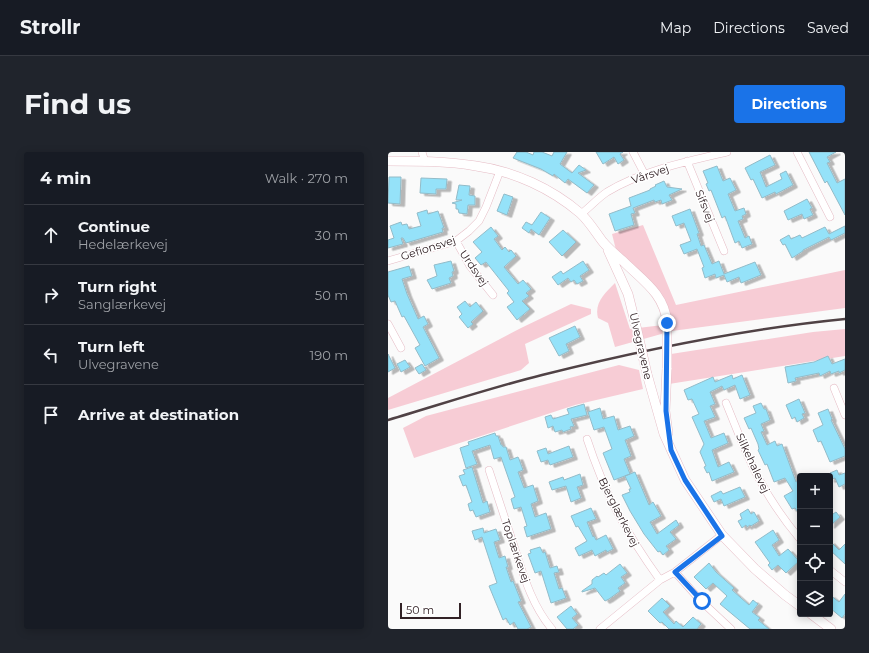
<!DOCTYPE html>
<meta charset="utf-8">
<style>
body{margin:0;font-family:Montserrat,sans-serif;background:#20242c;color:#f1f3f6}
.controls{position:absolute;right:12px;bottom:12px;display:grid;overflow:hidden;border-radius:4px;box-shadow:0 2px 10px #0003}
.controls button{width:36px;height:36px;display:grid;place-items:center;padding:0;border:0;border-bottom:1px solid #363941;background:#171b24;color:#f1f3f6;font:20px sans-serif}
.scale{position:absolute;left:12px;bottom:10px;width:61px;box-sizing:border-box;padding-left:4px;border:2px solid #322226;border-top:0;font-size:11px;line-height:14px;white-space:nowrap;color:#322226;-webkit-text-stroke:3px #fff;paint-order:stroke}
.stop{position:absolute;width:12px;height:12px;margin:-9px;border:3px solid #1a73e8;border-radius:50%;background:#fff}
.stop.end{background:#1a73e8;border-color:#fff;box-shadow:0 1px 4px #0008}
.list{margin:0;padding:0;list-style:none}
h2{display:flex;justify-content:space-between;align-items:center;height:52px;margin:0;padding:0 16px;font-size:17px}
h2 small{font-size:13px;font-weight:400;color:#9ea1a6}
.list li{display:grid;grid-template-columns:26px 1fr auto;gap:12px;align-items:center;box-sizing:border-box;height:60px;padding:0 16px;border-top:1px solid #363941}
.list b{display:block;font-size:15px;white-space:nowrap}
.list p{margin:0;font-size:13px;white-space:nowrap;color:#9ea1a6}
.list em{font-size:13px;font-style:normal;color:#9ea1a6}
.icon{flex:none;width:22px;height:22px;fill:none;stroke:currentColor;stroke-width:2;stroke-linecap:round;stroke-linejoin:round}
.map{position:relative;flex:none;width:457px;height:477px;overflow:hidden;border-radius:4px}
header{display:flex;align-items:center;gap:24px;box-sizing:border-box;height:56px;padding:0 20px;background:#171b24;border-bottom:1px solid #363941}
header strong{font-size:19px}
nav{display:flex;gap:22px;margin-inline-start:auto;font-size:14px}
.intro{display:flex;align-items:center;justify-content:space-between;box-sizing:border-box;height:96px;padding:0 24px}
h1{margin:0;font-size:28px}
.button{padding:10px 18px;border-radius:4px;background:#1a73e8;color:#fff;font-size:14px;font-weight:700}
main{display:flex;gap:24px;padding:0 24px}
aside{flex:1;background:#171b24;border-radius:4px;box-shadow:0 2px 10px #0003}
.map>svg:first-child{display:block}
.green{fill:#f7ccd5}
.building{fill:#95e2f9;stroke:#92bbc8;filter:url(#shadow)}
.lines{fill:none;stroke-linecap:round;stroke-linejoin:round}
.minor-casing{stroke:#e6bdc6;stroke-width:8}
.tertiary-casing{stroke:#e6bdc6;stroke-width:10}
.minor{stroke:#fff;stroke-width:7}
.tertiary{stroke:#fff;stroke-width:9}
.rail{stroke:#504245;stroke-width:2.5}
.tertiary-bridge-casing{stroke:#e6bdc6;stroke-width:10;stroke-linecap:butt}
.tertiary-bridge{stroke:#fff;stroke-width:9}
.route{stroke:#1a73e8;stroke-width:5}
.labels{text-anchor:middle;stroke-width:3;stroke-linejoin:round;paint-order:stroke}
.street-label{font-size:11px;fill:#322226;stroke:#fff}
</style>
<header>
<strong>Strollr</strong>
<nav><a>Map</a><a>Directions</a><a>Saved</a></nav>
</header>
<div class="intro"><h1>Find us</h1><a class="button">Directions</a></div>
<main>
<aside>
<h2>4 min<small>Walk · 270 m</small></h2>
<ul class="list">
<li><svg class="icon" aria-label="ahead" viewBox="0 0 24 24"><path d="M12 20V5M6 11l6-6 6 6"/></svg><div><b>Continue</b><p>Hedelærkevej</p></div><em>30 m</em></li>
<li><svg class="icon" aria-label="right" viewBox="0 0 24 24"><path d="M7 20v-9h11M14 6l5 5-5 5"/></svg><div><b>Turn right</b><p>Sanglærkevej</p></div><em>50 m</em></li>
<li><svg class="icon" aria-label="left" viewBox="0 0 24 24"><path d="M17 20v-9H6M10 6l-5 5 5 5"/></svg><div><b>Turn left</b><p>Ulvegravene</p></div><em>190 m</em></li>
<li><svg class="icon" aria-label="arrive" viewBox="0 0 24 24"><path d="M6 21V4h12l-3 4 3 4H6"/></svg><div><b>Arrive at destination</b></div></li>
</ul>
</aside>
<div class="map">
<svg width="457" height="477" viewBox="0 0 457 477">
<defs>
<filter id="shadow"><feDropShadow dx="4.5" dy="2.5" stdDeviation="0" flood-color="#0004"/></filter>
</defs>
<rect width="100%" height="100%" fill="#fafafa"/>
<path class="green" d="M255,73L288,153L457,118V156L284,179L227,195L220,171L210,166C206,151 217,141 227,131L242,177L283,172L281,157L268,135L228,98L224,82Z
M183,152L203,157V162L137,192L141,211L133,218L0,258V246L133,176Z
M457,177V204L281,232L283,202L425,180Z
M231,213L251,218L255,237L187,253L26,306L15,276L38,264Z"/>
<path class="building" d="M129,0H138L145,3L146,0H154L164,4L166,0H179L172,12L184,21L191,13L198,18L190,21L206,33L199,41L180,27L177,31L166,22L165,24L153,17L125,6Z
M208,0H235L232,2L236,8L230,12L226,5L215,12Z
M421,0H448L439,5L442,10L439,11L449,31L457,27V63L439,29L437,31Z
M382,3L387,13L372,20L378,35L394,27L392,22L398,19L405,33L388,42L387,40L374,46L365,27L363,28L357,16Z
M329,14L335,29L342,26L348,38L340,42L347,59L356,56L358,62L354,64L355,67L350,69L357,86L361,84L364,92L354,96L351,89L347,91L337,64L334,66L323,38L321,39L318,32L320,31L315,19Z
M1,25H13L12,52L0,51Z
M33,26L59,27L58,37H48V42L32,41Z
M276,29L279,35L294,37L281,43L284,48L274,52L273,48L267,50L266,48L245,56L247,61L243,62L246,73L227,79L221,62L243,54L241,46L262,38V37L268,34L267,33Z
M71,33L82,34L81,43L87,44V53H80L79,62L71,61L70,57H68V52L64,51L74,48H68Z
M116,42L125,45L119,63L109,59Z
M419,47L424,56L422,57L425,63L416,67L414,62L400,68L396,59Z
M302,57L311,81L309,82L313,94L316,93L324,112L331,109L336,122L367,110L373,123L353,131L351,125L339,130L336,123L328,126L327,122L317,126L314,116L316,115L309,97L296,102L292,93L303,89L296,71L288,74L284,64Z
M39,58L40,62L50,59L56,76H54L55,80L18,91L15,86H13L15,92L0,96V88L6,86L2,74L13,70L14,73L19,72L21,77L33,74L29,61Z
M153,60L162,66L151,83L143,77L141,81L134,76L138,70L144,73Z
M457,74V81L443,88L441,85L415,98V99L404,106L397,92L395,93L392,88L401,83L403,87L412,83L414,86L437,75L441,82Z
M103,75L110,84L106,87L114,98L117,95L121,100L123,98L128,104L116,115L130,132L135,128L143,137L138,141L141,144L134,149L142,157L129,168L119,155L126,150L119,141L121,139L98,110L93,113L87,106L94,100L85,90Z
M175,78L188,90L174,104L161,90Z
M63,109L66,119L64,120L65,124L61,126L63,131L44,137L39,128L49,124L46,113Z
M195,109L201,118L192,124L195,129L189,132L186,128L183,130L180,126L170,133L164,125L173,119L175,122Z
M21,114L24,124L14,127L19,142L30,167L36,164L40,172L35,175L51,206L37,214L27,196L32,193L16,164L14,165L7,149L3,150L0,143V120Z
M77,149L82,155L88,150L95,159L83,170L85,172L80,176L71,165L74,162L69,155Z
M187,174L192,185L178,192L181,199L171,204L161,186Z
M0,202L7,216L0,220Z
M440,204L444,212L457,207V218L451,221V219L443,222L442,219L432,224L431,221L407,226L408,229L400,231L397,215L426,210Z
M17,208L22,215L13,220L9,212Z
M34,212L38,218L31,222L27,216Z
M344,223L345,227L354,223L362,243L352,247L347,233L336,238L334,234L322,240L327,252L322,254L327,265L316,269L323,286L336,281L340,291L324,298L330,315L341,310L346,320L324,329L321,320L319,321L316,315L318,314L312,300L316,292L304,265L311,262L304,247L300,248L296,238L325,225L327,230Z
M411,247L417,261L414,262L416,266L409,270L407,265L404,267L398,253Z
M373,251L376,257H378L382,268L373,272L376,279L373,280L379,293L387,289L389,294L394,292L408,330L412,328V363L407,356L404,357L396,344L405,339L397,326L386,330L379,312L377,313L370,298L371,297L370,292L363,276L361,277L356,266L368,261L365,254Z
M196,252L199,263L183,267L186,274L182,275L183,277L175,280L174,278L167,280L165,274L160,276L157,265L163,263L165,267L181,262L179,257Z
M212,256L215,267L226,264L230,278L242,274L246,284L237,288L243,304L236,307L242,322L226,328L215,301L224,297L216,275L206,278L200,260Z
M440,257L444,267L443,268L457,297V304L442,310L433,289L430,290L425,278L435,273L430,261Z
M107,281L108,284H110L113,293H114L115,295H118L122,308L130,305L131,307L135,318L130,320L136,336L145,333L150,349L143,352L147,365L158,361L163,377L139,385L136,375L139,374L133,355L126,357L123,347L127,345L113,305L106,307L102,293L84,299L89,312L78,316L72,296L81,293L80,290Z
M181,294L185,305L162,313L160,308L153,310L149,299L158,296L160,302Z
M84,315L95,351L99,349L102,360L88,365L85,358L82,359L80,352L84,350L78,333L75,334L71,324L77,322L75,318Z
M449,318L451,323L457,321V332L451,335L447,326L442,328V321Z
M247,320L261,353L265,350L273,364L262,370L269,382L288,368L291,373L282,380L288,387L278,394L281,398L275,403L272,399L270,400L256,382L242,359L234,343L242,340L241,337H243L237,324Z
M192,322L195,333L189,335L193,346L183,350L178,334L164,338L161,330L175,325L176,328Z
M352,335L357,345L336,354L333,347L326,350L323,344L333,339L335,342Z
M203,356L208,367L199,370L205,385L206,384L208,388L218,383L225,397L219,400L218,398L207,404L204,398L191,404L187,396L199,389L190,374L188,375L183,364Z
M360,357L363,362L366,360L371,369L363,374L362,373L359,375L358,373L354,376L350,369L354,367L352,362Z
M448,360L452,365L442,374V364Z
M95,376L96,381L108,377L112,388L106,390L109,400L111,406L117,404L120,415H118L123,430L125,429L133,449L130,450L143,475L139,477H130L126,470L122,473L118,466L115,468L101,434L109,431L94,385L87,388L84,379Z
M385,378L391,388L384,393L391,404L400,397L411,409L398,421L390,413L384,418L380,413L382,411L367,390Z
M442,389L451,398L457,392V412L442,398Z
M152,395L155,401L157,400L162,416L169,414L171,420L166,421L171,437L174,436L178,446L163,451L153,419L147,421L140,402L143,401L142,398Z
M321,411L328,420L346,436L344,438L361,453L365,448L370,452L364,460L372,466L370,468L381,477H362L332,452L339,444L325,431L318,437L306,425Z
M232,412L239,421L233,425L237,431L230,436L232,439L221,447L217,449L207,436L194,440V439L204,432V428L209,424L210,425L216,421L218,423Z
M457,442V462L454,466L442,456V443L451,450Z
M274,446L282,454L275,460L286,472L288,469L295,475L305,465L313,472L309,477H281L274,470L272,471L260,459Z
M183,454L189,462L184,466L190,473L185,477H179L169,465Z"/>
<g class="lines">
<defs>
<path id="minor" d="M34,0L37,10
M245,0L257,23
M409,0L442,65
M299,9L336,99
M193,62C202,55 210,46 219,40C253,19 300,9 339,0
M68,89L82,114L105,143
M0,109L68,89L81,79L91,69L98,55L112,19
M0,172L13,196
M446,236L457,263
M338,251C348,275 357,300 369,323C381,346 395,367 412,387
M199,287C217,342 238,381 272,428
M101,318C109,343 118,369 126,394C135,422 144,454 164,477
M442,418L457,430
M287,420L312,448L343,477
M212,477L272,428L287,420L334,383"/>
<path id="tertiary" d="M0,9C29,9 59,9 88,14C126,19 164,37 192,61C201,69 208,81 215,90C221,97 228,103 235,109C254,128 277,142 279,171
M220,98L240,142L248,174
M279,216L277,259L280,281
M259,222L276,282L297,328L334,383L367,417L397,443L412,454
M423,462L443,477"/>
</defs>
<use href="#minor" class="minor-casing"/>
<use href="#tertiary" class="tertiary-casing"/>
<use href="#minor" class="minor"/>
<use href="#tertiary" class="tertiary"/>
<path class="rail" d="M0,268C51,253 102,236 154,223C254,198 355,177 457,167"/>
<defs>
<path id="tertiary-bridge" d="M248,174L259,222
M279,216V171"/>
</defs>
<use href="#tertiary-bridge" class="tertiary-bridge-casing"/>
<use href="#tertiary-bridge" class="tertiary-bridge"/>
</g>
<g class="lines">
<path class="route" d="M279,171L278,259L283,298L297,328L334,384L287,420L314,449"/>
</g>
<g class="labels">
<g class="street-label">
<text transform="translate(262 22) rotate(-19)" y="4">Vårsvej</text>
<text transform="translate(317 54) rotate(68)" y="4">Sifsvej</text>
<text transform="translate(40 96) rotate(-18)" y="4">Gefionsvej</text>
<text transform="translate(86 116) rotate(55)" y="4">Urdsvej</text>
<text transform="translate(253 194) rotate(77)" y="4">Ulvegravene</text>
<text transform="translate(365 311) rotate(65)" y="4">Silkehalevej</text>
<text transform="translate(231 360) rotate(63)" y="4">Bjerglærkevej</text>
<text transform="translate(128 399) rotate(71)" y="4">Toplærkevej</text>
</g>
</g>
</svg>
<div class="controls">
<button>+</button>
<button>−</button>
<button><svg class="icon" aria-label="locate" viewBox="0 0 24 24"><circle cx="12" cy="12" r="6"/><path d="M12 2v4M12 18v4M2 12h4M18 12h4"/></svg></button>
<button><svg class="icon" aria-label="layers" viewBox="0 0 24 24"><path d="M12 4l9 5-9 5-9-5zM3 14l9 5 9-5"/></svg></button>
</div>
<div class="scale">50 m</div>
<div class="stop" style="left:314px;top:449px"></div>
<div class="stop end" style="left:279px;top:171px"></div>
</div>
</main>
